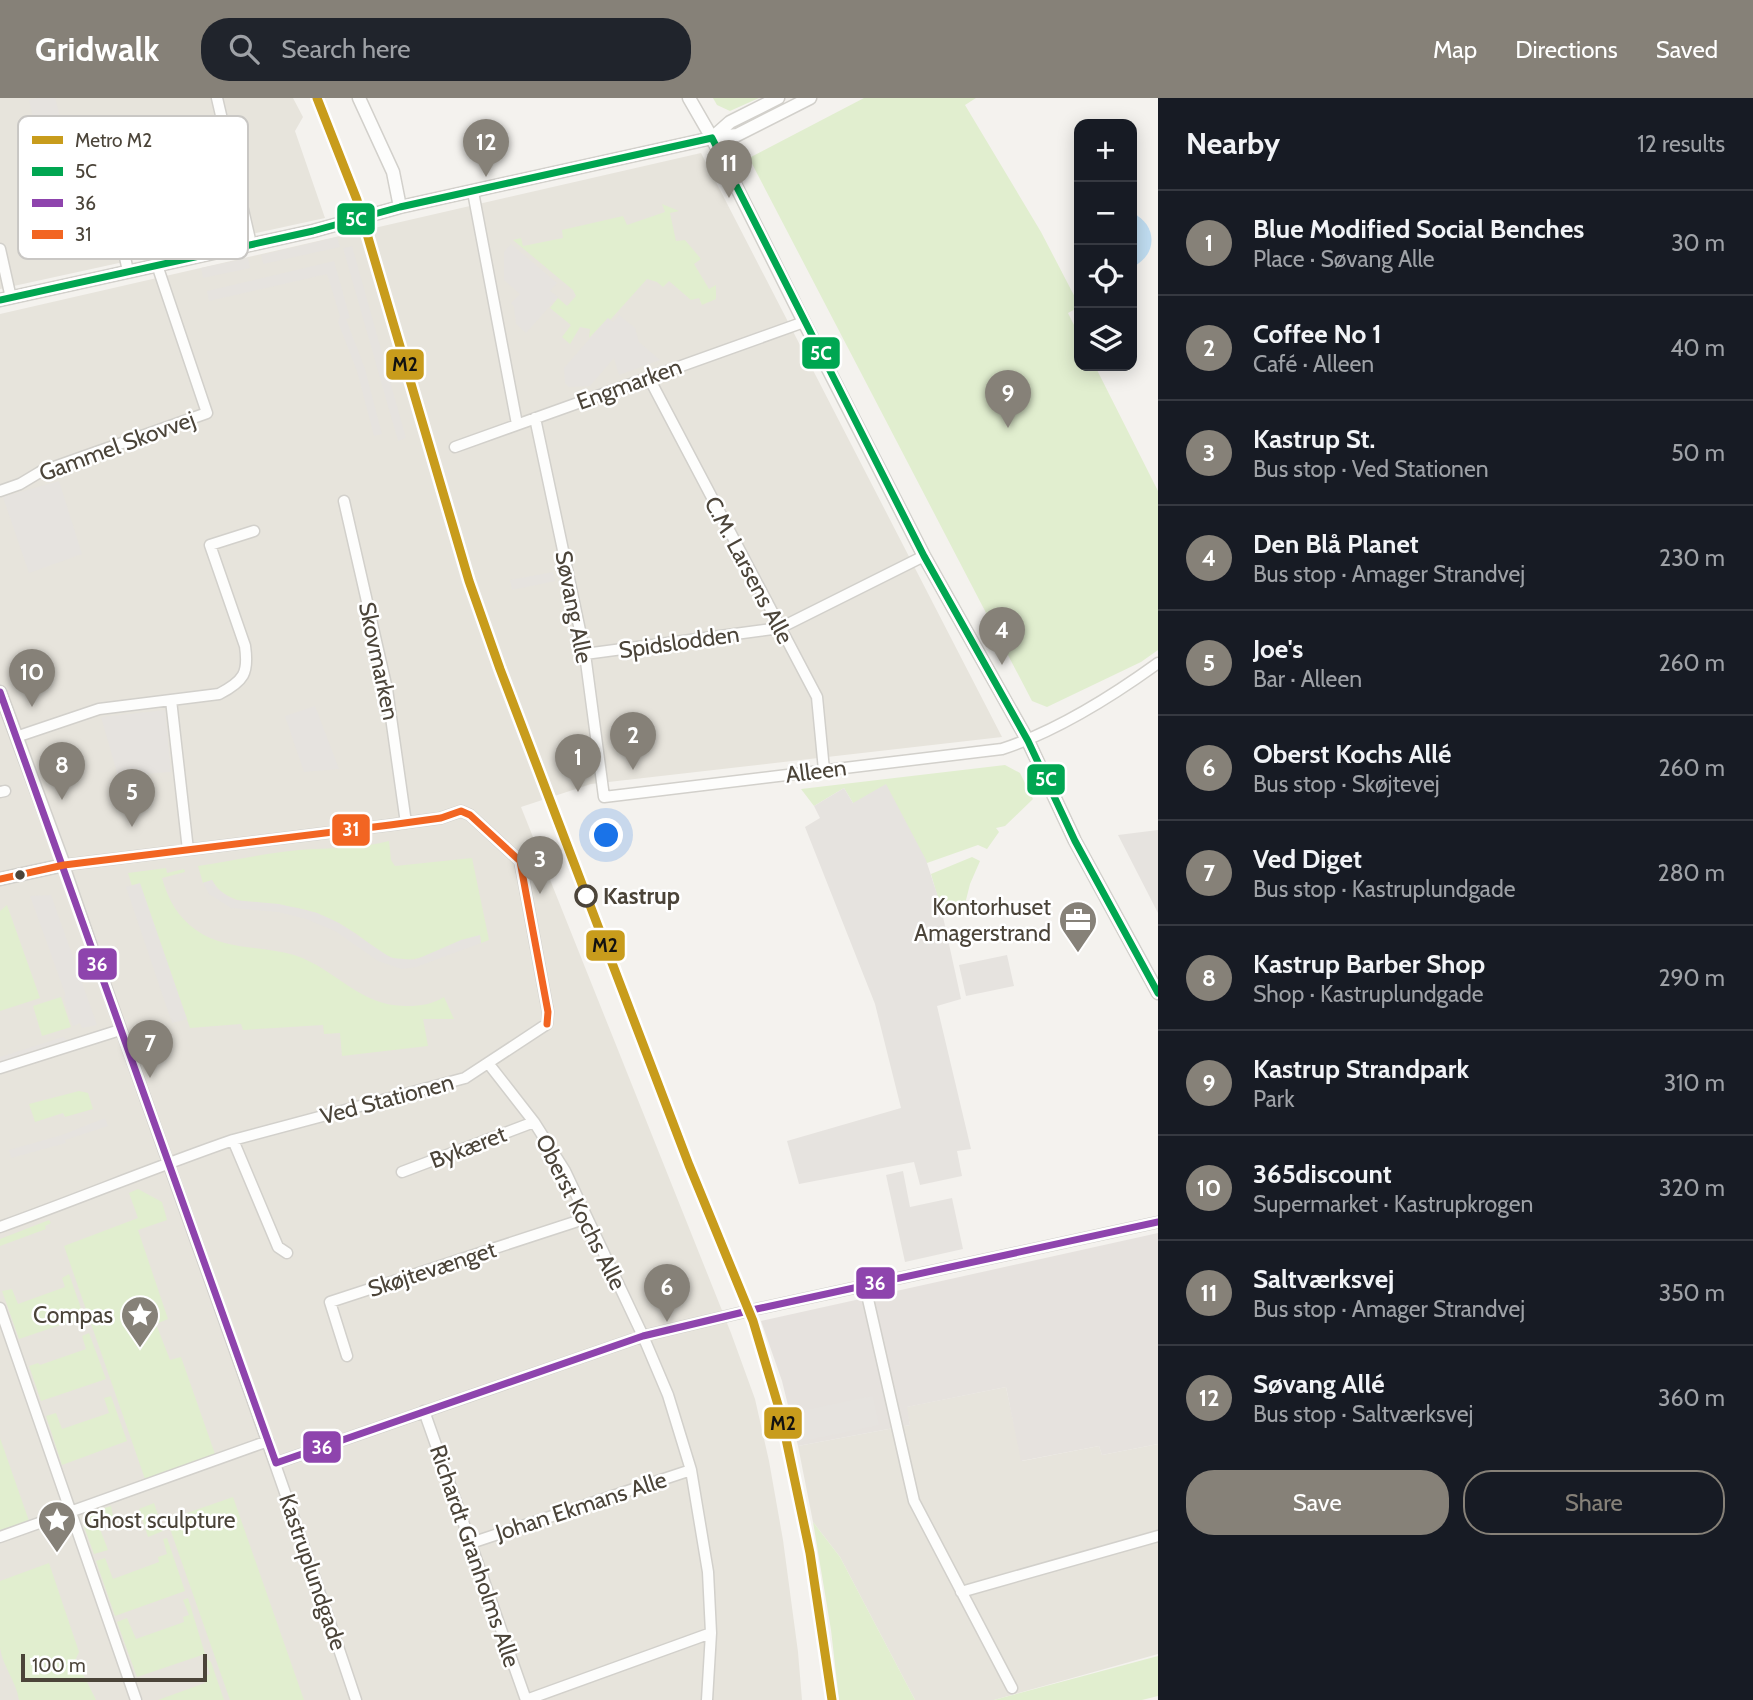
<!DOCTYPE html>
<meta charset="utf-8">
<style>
body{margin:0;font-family:Cabin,sans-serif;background:#20242c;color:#f1f3f6}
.controls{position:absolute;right:21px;top:21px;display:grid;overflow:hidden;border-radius:14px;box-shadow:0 4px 18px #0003}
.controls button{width:63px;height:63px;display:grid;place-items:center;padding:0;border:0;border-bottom:2px solid #363941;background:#171b24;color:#f1f3f6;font:35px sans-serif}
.scale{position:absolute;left:21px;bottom:18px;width:186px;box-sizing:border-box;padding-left:7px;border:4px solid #4b4439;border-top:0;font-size:19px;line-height:24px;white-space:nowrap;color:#4b4439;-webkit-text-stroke:5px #fff;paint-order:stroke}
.you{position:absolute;left:607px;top:738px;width:24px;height:24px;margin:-18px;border:5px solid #fff;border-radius:50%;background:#1a73e8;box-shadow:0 0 0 10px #1a73e833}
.badge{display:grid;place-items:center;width:46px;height:46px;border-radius:50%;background:#868178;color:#fff;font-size:23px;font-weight:700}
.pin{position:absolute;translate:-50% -58px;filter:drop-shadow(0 2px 4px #0008)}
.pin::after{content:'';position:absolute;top:37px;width:24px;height:21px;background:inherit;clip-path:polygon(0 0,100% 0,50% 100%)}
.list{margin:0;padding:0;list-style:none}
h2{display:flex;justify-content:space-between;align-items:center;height:91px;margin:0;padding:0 28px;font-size:30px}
h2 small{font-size:23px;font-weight:400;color:#9ea1a6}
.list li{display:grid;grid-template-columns:46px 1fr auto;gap:21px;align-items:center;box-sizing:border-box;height:105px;padding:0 28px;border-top:2px solid #363941}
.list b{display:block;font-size:26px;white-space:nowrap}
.list p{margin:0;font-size:23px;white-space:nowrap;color:#9ea1a6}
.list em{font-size:23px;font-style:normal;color:#9ea1a6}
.actions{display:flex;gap:14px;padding:21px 28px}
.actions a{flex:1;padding:16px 0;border:2px solid #868178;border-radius:28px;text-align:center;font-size:24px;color:#868178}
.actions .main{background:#868178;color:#fff}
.icon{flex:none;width:38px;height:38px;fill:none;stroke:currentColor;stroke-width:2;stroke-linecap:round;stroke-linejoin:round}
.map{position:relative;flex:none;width:1158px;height:1602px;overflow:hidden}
header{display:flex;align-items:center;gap:42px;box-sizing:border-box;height:98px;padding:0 35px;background:#868178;color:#fff}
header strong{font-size:33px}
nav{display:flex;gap:38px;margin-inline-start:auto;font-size:24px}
.search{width:490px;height:63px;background:#20242c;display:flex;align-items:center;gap:18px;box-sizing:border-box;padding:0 24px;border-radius:28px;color:#9ea1a6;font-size:26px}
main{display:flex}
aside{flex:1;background:#171b24}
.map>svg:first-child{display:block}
.residential{fill:#e7e4dc}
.industrial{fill:#e6e2de}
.green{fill:#e1eecf}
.parking{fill:#e6e3df}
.water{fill:#c0ddf1}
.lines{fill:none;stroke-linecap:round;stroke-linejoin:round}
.minor-casing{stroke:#d2d0cb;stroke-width:13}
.tertiary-casing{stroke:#d2d0cb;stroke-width:15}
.minor{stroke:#fdfdfc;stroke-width:10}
.tertiary{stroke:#fdfdfc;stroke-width:12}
.bus-1-casing{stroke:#fff;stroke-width:12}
.bus-2-casing{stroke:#fff;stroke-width:12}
.bus-3-casing{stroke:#fff;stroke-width:12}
.bus-1{stroke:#00a651;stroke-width:7}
.bus-2{stroke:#8e44ad;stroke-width:7}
.bus-3{stroke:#f26522;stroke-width:7}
.metro-1-casing{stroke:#fff;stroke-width:14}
.metro-1{stroke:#c89c1c;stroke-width:9}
.bus-dot{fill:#4b4439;stroke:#fff;stroke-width:2.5}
.stop-dot{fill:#fff;stroke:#4b4439;stroke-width:3.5}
.labels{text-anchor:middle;stroke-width:5;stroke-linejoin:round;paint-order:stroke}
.street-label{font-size:23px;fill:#4b4439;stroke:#fff}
.stop-label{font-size:23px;font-weight:bold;fill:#4b4439;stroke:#fff;text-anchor:start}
.poi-label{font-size:23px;fill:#4b4439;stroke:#fff;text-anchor:end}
.key{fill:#fff;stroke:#c9c7c4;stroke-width:2}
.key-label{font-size:19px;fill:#4b4439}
.line-badge{stroke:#fff;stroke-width:2.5}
.badge-label{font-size:19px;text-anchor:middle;font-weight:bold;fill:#fff}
.pale-badge-label{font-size:19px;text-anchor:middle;font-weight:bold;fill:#111}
</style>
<header>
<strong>Gridwalk</strong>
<div class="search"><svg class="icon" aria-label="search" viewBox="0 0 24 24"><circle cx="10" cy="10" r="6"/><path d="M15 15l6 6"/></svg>Search here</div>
<nav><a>Map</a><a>Directions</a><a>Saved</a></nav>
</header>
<main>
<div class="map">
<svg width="1158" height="1602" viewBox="0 0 1158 1602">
<rect width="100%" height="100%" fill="#f4f2ee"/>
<path class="residential" d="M0,0H293L303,19L295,33L325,120L0,191Z
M701,55L1002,639L591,686L521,709L731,1235L755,1301L769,1363L783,1442L798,1554L802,1602H0V216Z
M1006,1289L1022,1363L1099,1348L1102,1357L1158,1346V1556L994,1602H915L840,1459L813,1424L798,1348L910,1327L906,1309Z"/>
<path class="industrial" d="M1158,1135V1346L1102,1357L1099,1348L1021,1363L1006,1289L907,1309L910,1327L798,1348L782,1283L761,1223Z"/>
<path class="green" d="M713,0H759L730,13L717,7Z
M864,0H976L965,7L1041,134L1079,207V209L1068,215L1079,237V268H1095L1158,393V552L1141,564L1047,609L1032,603L749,60Z
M662,106L679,113L670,115L676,143L685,142L701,161L694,166L709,191L716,187V201L702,207L699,200L691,202L669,183L663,189L657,184L647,181L610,222L608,220L589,240L590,231L580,229L570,246L562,239L571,227L550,210L558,200L567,208L576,198L573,192L513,142L521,140L523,148L563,140L562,132L623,118L627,127L665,114Z
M1005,667L1020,675L1033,701L1005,728L996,730L999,734L987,751L978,747L927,765L853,705L844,690L814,708L801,691Z
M389,743L391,762L395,768L472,760L489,842L481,845L480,837C462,844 422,863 404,862C385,861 372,847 358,837C343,827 327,818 310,813C277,802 231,815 212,782L203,785L198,768C236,762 275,753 313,751C341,750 362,750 389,743Z
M972,759L980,763L970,786L963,814L952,813V808L941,811L931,776Z
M166,770L167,775L184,771L185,774L162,780C168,802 178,819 196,832C225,853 261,847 294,857C337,871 359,909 408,908C420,908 433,906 444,899L454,921H423L428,948L342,958L340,935L324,936L323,927L243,932L241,926L190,930L140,786L132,788L128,775Z
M7,807L40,900L0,913V813Z
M61,899L71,929L42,938L33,908Z
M79,993L88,995L93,1011L65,1019L63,1015L35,1024L29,1006Z
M138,1091L162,1104L167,1122L138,1132L168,1221L156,1226L170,1262L181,1259L215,1356L145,1381L64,1148L138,1120L129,1095Z
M49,1122L51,1125L45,1128L46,1131L0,1148V1141Z
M69,1176L84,1219L19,1241L2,1193L12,1191L18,1206L65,1189L62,1180Z
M89,1235L106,1281L41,1303L29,1268L38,1265L40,1267L86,1251L82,1238Z
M111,1298L127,1343L62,1367L46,1318L56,1315L62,1331L109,1315L104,1300Z
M0,1340L29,1423L0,1432Z
M233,1399L304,1602H230L167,1422Z
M154,1405L163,1433L148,1439L139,1411Z
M111,1408L113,1418L98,1426L108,1452L94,1456L83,1426L89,1415Z
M813,1424L840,1459L915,1602H839L831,1532Z
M167,1440L185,1493L115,1518L96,1463L105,1460L113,1481L159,1464L158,1459L167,1456L163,1441Z
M49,1465L79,1554L72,1569L74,1573L83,1576L96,1602H19C16,1583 3,1569 0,1550C0,1529 0,1504 0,1483Z
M188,1500L205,1556L137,1579L117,1524L127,1520L136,1541L184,1524L183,1519L189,1517L183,1502Z
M1158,1558V1598L1142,1602H994Z
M207,1561L211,1564L224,1602H158L205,1585L203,1579L210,1576L205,1562Z"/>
<path class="parking" d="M38,0H55L63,29L44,33L45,39L38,41L29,2Z
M337,139L340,149L263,166L261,157Z
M511,146L557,185L550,193L558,199L526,235L516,226L514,209L511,205L520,196L504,182V154Z
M352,148L406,340L398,343L343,150Z
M248,160L250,170L203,180L201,170Z
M334,163L350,220L346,221L365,271L382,336L374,338L357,273L338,224L340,218L327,176L209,203L207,193Z
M619,217L635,230L639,244L660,262L619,277L614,260L590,288L569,289L565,285L564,270L608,220L613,224Z
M59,383L82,456L29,475L3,399Z
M553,474L555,483L512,492L510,482Z
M315,608L339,671L304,674L285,618Z
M165,612L171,674L118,678L101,619Z
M886,686L926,762L940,805L961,901L937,908L971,1051L957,1053L962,1078L920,1087L914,1064L799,1086L787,1043L901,1010L875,906L805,729L820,720L814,708L844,690L853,705Z
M1158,732V815L1118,737Z
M212,782L217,791L233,802L279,806L317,815L339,825L391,860L415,862L461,842L480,837L481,845L416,869L402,871L378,863L335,833L306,821L278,814L231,810L209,796L203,785Z
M140,785L181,904L187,921L172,925L126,789Z
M51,797L97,927L82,930L80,925L73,928L64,901L65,895L30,798Z
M1007,857L1014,888L966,898L959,867Z
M63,939L72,945L0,967V959Z
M105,1020L108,1028L65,1042L66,1045L11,1060L9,1052L62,1037Z
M903,1073L910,1109L952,1100L963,1151L905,1164L886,1077Z
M873,1298L879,1327L798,1344L791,1315Z"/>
<path class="water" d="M1132,115C1158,126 1158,158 1132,169Z"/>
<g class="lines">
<defs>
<path id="minor" d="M217,0L251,146
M96,28L128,173
M473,94L517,326
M0,151L11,200
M649,280L817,599L824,672
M535,320L585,556L604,699L1002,651C1057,633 1111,599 1158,565
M455,349L804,224
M0,393L20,386L40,374L207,315L157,167
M344,403L387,591L406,725
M585,556L780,530L924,458
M171,602L188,752
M16,639L99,611L219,596C244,583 249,575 245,548L210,447L254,433
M0,694L5,693
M488,965L534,1024L565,1073L643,1238L668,1297L691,1372L708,1474L711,1535L707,1602
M0,970L120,932
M233,1042L278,1149L287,1155
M402,1074L534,1024
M0,1129C78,1101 155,1069 233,1042L465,980L547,926L548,914L520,763L470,717L461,713L441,720L390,727L64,767C159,1046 263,1322 356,1602
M865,1188L914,1403L1012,1590
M0,1210L136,1602
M347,1258L330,1204L587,1120
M424,1313L526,1602
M276,1365L643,1238L752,1212L1158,1124
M0,1439L268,1343
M471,1445L691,1372
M961,1494L1158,1438
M526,1602L711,1535"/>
<path id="tertiary" d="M359,0L393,74L400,109
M689,0L712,40L804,224L924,458L1028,643L1075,743L1158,895
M712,40L730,24L778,0
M0,202L313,133L400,109L712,40L737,37L810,0
M0,594L64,767L0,781"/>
</defs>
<use href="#minor" class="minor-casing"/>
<use href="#tertiary" class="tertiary-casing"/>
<use href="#minor" class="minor"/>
<use href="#tertiary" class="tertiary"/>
<defs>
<path id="bus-1" d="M712,40L924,458L1028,643L1075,743L1158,895
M0,202L313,133L400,109L712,40"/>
<path id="bus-2" d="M0,594L276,1365L643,1238L752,1212L1158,1124"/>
<path id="bus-3" d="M0,781L64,767L390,727L441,720L461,713L470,717L520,763L548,914L547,926"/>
</defs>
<use href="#bus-1" class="bus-1-casing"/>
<use href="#bus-2" class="bus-2-casing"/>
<use href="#bus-3" class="bus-3-casing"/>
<use href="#bus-1" class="bus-1"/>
<use href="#bus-2" class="bus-2"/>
<use href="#bus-3" class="bus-3"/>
<defs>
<path id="metro-1" d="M317,0L357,102L469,483L500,571L689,1067L753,1223L781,1317L810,1455L832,1602"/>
</defs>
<use href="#metro-1" class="metro-1-casing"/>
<use href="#metro-1" class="metro-1"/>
</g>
<defs>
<symbol id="office-pin" viewBox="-11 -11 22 30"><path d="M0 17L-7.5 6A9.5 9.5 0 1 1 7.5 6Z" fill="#868178" stroke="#fff"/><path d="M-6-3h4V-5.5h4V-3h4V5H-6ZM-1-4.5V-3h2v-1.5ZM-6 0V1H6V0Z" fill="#fff"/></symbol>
<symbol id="sight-pin" viewBox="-11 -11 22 30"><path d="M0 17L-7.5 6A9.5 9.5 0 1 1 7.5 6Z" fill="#868178" stroke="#fff"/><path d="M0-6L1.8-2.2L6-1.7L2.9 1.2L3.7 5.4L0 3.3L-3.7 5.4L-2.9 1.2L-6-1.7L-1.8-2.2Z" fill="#fff"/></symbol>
</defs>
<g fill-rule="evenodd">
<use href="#office-pin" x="1056" y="800" width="44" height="60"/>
<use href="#sight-pin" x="118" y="1195" width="44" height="60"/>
<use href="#sight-pin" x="35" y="1400" width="44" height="60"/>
</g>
<circle class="bus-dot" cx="20" cy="777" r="6"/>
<circle class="stop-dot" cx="586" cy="798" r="10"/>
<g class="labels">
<g class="street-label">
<text transform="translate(629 286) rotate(-20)" y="8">Engmarken</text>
<text transform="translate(117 348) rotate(-20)" y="8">Gammel Skovvej</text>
<text transform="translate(749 472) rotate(62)" y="8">C.M. Larsens Alle</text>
<text transform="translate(574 509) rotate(79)" y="8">Søvang Alle</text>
<text transform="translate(679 544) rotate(-8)" y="8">Spidslodden</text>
<text transform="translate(379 563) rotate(78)" y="8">Skovmarken</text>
<text transform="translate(816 673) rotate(-7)" y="8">Alleen</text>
<text transform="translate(387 1001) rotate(-15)" y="8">Ved Stationen</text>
<text transform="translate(468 1049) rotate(-21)" y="8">Bykæret</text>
<text transform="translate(581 1114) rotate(63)" y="8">Oberst Kochs Alle</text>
<text transform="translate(432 1171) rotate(-18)" y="8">Skøjtevænget</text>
<text transform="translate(581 1408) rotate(-18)" y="8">Johan Ekmans Alle</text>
<text transform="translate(475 1458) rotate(71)" y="8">Richardt Granholms Alle</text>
<text transform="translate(313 1474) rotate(71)" y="8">Kastruplundgade</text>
</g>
<g class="stop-label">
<text x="603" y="806">Kastrup</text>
</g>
<g class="poi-label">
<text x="1051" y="817">Kontorhuset<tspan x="1051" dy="26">Amagerstrand</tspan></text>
<text x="113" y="1225">Compas</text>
<text x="84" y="1430" text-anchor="start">Ghost sculpture</text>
</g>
</g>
<rect x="18" y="18" width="230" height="143" rx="10" class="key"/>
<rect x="32" y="38" width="31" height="8" fill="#c89c1c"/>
<rect x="32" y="69" width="31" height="9" fill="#00a651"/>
<rect x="32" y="101" width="31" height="8" fill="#8e44ad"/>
<rect x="32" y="132" width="31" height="9" fill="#f26522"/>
<g class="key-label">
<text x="75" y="49">Metro M2</text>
<text x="75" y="80">5C</text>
<text x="75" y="112">36</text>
<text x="75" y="143">31</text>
</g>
<g class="line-badge">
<rect x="336" y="104" width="40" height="34" rx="7" fill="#00a651"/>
<rect x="801" y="238" width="40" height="34" rx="7" fill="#00a651"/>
<rect x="385" y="250" width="40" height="33" rx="7" fill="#c89c1c"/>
<rect x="1026" y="665" width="40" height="33" rx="7" fill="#00a651"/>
<rect x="331" y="715" width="40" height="34" rx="7" fill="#f26522"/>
<rect x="585" y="831" width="41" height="33" rx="7" fill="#c89c1c"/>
<rect x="77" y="849" width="41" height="34" rx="7" fill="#8e44ad"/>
<rect x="855" y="1168" width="41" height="34" rx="7" fill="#8e44ad"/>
<rect x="763" y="1308" width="40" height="34" rx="7" fill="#c89c1c"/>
<rect x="302" y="1332" width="40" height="34" rx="7" fill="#8e44ad"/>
</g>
<g class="badge-label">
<text x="356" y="128">5C</text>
<text x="821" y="262">5C</text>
<text x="1046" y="688">5C</text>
<text x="351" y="738">31</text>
<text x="97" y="873">36</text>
<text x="875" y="1192">36</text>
<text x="322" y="1356">36</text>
</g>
<g class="pale-badge-label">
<text x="405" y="273">M2</text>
<text x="605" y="854">M2</text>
<text x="783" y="1332">M2</text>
</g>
</svg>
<div class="controls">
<button>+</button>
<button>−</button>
<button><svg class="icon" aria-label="locate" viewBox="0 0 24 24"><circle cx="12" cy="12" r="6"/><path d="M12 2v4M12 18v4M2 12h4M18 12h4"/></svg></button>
<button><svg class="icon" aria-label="layers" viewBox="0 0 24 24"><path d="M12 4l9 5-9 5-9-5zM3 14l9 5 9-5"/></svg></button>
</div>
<div class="scale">100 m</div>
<div class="you"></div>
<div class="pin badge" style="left:578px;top:694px">1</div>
<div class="pin badge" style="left:633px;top:672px">2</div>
<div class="pin badge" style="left:540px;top:796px">3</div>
<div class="pin badge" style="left:1002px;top:567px">4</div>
<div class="pin badge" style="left:132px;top:729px">5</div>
<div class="pin badge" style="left:667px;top:1224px">6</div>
<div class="pin badge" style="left:150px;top:980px">7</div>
<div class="pin badge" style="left:62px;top:702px">8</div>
<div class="pin badge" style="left:1008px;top:330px">9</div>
<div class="pin badge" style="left:32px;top:609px">10</div>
<div class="pin badge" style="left:729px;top:100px">11</div>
<div class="pin badge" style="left:486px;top:79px">12</div>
</div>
<aside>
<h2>Nearby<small>12 results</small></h2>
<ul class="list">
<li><span class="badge">1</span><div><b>Blue Modified Social Benches</b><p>Place · Søvang Alle</p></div><em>30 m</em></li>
<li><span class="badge">2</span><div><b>Coffee No 1</b><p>Café · Alleen</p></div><em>40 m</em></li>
<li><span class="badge">3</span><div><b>Kastrup St.</b><p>Bus stop · Ved Stationen</p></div><em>50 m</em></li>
<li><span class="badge">4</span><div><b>Den Blå Planet</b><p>Bus stop · Amager Strandvej</p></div><em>230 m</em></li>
<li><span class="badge">5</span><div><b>Joe's</b><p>Bar · Alleen</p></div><em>260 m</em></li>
<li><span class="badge">6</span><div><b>Oberst Kochs Allé</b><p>Bus stop · Skøjtevej</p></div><em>260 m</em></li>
<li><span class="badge">7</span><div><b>Ved Diget</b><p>Bus stop · Kastruplundgade</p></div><em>280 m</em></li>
<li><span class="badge">8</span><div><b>Kastrup Barber Shop</b><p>Shop · Kastruplundgade</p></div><em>290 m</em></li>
<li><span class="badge">9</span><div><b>Kastrup Strandpark</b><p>Park</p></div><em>310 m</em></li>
<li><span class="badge">10</span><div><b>365discount</b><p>Supermarket · Kastrupkrogen</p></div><em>320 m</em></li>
<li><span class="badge">11</span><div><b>Saltværksvej</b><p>Bus stop · Amager Strandvej</p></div><em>350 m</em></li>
<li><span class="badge">12</span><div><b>Søvang Allé</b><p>Bus stop · Saltværksvej</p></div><em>360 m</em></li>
</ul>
<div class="actions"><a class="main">Save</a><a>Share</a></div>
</aside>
</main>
